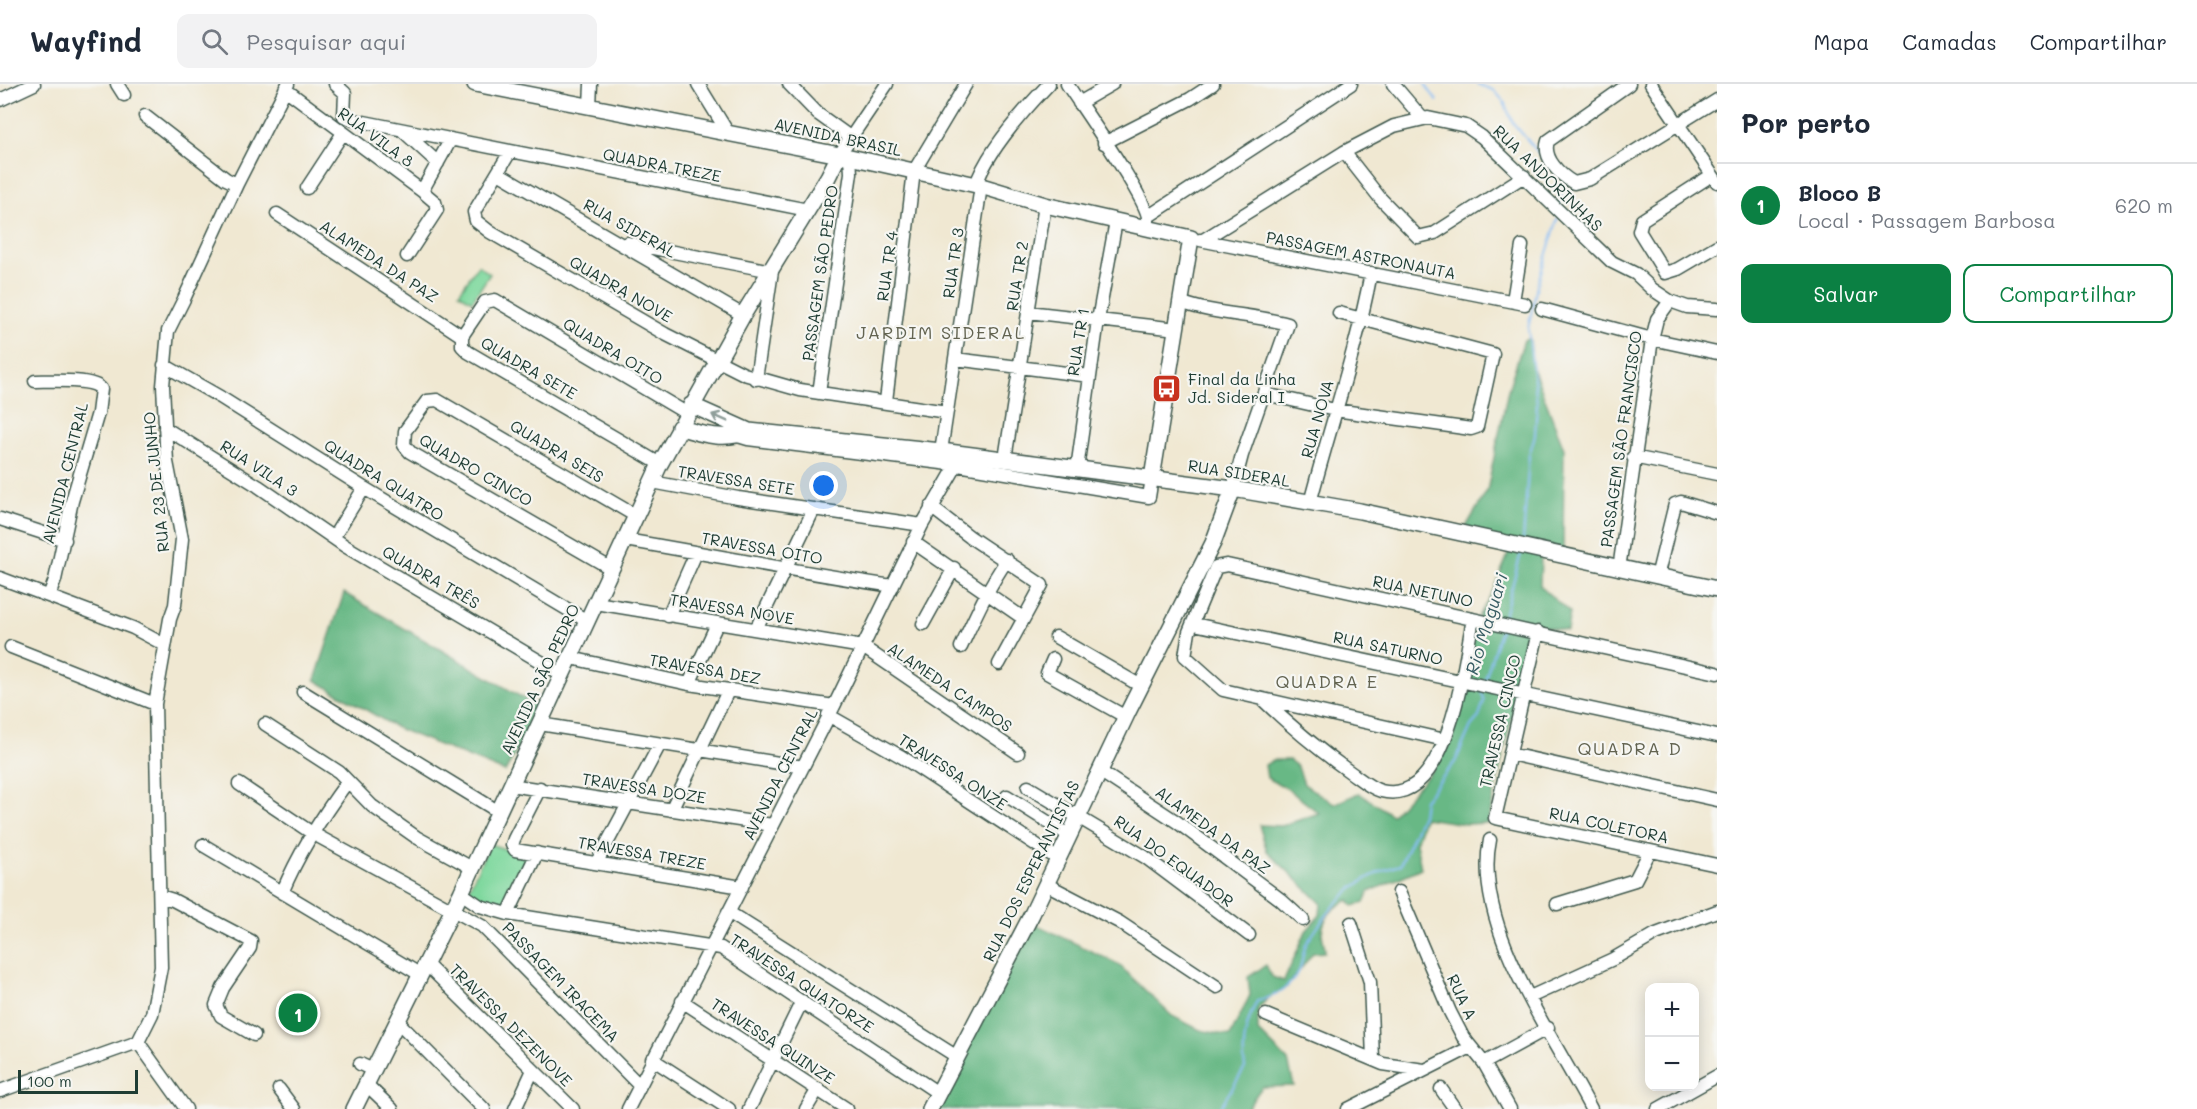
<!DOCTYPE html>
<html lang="pt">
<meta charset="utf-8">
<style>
body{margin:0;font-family:Mali,sans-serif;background:#f2f2f3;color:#1f2937}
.controls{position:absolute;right:18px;bottom:18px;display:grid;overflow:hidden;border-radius:12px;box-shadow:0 3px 15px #0003}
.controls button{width:54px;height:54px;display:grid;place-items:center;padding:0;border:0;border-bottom:2px solid #e0e1e3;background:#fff;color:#1f2937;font:30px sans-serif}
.scale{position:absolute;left:18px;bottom:15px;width:120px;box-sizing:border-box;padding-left:6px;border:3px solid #1f3d34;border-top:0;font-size:16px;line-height:21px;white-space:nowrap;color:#1f3d34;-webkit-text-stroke:4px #f6f6f2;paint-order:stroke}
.you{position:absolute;left:824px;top:402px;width:21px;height:21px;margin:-15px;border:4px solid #fff;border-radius:50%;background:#1a73e8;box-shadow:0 0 0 9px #1a73e833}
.badge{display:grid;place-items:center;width:39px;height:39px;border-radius:50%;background:#0b8043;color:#fff;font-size:20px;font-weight:700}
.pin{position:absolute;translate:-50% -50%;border:3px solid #fff;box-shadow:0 2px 6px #0006}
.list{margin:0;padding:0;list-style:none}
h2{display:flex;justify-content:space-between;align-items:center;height:78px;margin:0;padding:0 24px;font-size:26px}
h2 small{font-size:20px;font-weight:400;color:#747a83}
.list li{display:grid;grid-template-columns:39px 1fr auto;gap:18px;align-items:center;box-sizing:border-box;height:84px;padding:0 24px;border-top:2px solid #e0e1e3}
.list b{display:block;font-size:22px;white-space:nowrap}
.list p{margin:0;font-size:20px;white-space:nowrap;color:#747a83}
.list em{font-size:20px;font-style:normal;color:#747a83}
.actions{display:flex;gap:12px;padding:18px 24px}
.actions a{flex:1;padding:14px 0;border:2px solid #0b8043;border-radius:12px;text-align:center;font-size:21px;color:#0b8043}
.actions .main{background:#0b8043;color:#fff}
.icon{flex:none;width:33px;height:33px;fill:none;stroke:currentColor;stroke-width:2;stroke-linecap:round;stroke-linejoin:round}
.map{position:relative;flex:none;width:1717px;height:1025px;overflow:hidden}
header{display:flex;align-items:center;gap:36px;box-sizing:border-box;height:84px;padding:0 30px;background:#fff;border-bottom:2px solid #e0e1e3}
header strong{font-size:28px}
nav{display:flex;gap:33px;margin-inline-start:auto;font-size:21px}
.search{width:420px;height:54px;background:#f2f2f3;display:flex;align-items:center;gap:15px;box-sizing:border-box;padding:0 21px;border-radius:12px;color:#747a83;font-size:22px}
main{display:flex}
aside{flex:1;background:#fff}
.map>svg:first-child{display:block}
.green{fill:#7fd89e;stroke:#4f8a69;stroke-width:1.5}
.forest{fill:#67b885;stroke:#437a5c;stroke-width:1.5}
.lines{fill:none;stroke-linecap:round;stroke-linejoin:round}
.stream{stroke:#85bcf5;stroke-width:2}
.minor-casing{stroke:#3e574c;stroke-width:15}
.major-casing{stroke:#3e574c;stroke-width:18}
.minor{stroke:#fff;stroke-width:12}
.major{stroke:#fff;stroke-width:15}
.oneway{stroke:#8f9e9a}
.labels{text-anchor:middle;stroke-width:4.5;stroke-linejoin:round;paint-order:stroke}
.street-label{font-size:16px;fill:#1f3d34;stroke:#f6f6f2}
.poi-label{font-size:16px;fill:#1f3d34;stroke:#f6f6f2;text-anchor:start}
.neighbourhood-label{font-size:18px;letter-spacing:1.5px;fill:#636451;stroke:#f6f6f2}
.water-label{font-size:18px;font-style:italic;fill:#385d64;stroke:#f6f6f2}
</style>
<header>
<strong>Wayfind</strong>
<div class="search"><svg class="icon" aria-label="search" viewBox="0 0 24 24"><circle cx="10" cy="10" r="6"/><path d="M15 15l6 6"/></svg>Pesquisar aqui</div>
<nav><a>Mapa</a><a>Camadas</a><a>Compartilhar</a></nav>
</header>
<main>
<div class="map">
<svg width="1717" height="1025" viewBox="0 0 1717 1025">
<rect width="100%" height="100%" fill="#f6f6f2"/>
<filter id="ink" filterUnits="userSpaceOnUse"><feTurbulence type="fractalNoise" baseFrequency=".0167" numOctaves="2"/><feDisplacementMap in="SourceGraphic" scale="12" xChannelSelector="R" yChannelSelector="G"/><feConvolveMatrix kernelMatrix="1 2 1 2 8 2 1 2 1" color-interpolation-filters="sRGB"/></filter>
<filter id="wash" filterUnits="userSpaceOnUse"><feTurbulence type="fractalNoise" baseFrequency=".008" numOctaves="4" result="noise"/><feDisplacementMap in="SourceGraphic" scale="24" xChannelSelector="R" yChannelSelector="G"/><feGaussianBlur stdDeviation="1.35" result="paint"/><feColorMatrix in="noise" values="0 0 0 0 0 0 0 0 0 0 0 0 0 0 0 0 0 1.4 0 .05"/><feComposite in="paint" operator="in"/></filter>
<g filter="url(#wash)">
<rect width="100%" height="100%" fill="#f0e8d2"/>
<path class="green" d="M478,181L490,190L472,217L459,209Z
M490,760L529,773L503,821L466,810Z"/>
<path class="forest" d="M1530,255L1532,281L1564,365L1563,472L1541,470L1540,502L1570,529L1567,547L1532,540L1488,739L1466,740L1424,734L1416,759L1421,784L1369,808L1364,819L1353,822L1349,816C1334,823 1324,831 1322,848C1322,855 1325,861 1325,868L1313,869L1287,903L1267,915L1258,925V947L1288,977L1294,1002L1262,1003L1246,1025H936L1029,837L1118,880L1172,932L1200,946L1230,952L1250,911L1248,893L1266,881L1272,893L1284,897L1306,847L1320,831L1321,819L1267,767L1259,741L1282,742L1319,729L1285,703L1267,694L1265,681L1273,676H1289L1298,683L1304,700L1334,720L1359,709L1392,731L1431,688L1453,654L1461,597L1479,531L1492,509L1508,471L1504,462L1460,453L1487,407L1508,306L1524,256Z
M344,509L540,624L505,688L397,644L315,596Z"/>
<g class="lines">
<path class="stream" d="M1425,0L1437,17
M1477,0L1495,7L1504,18L1513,39L1543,74
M1560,122L1564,98
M1523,458L1529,371L1535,351L1537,319L1528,245L1537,201L1558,134
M1503,536L1521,469
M1484,599L1501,544
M1219,1025L1245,984C1241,960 1246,938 1257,917C1273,914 1293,902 1300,885C1303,876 1302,867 1307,859C1332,820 1355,793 1400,781L1422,731L1424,716L1455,678L1471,642L1479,633L1484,617L1482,607"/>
</g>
</g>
<g filter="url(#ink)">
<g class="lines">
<defs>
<path id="minor" d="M117,0L124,11
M335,0L345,9L344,32L354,36L808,126
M698,0L728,49
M789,0L818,30L850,53
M1067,0C1081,22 1151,120 1148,137
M1393,0L1422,34
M1629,0L1548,57C1542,74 1560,91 1574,99L1590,95L1717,16
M1651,0L1717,98
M285,5L422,107L451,55
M0,16L34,0
M1079,19L1112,0
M590,22L591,0
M145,32L226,95L237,100
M403,47L438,79
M1104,59L1190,15L1213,0
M510,68L474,128L476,137L490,148L665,250L744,290L800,306L947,328
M1344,68L1380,114L1418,153L1435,149L1524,92
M839,71L887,0
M498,89L743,231
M1712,91L1642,136L1639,147L1665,189L1678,185L1717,162
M976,101C987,67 1024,26 1049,0
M307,104L343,49
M277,130L462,252
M1149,132L1351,0
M1200,156L1525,220
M1203,156L1344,68L1394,42L1428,34L1466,42L1482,53L1612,178L1636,190L1652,205L1670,217L1687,223L1717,225
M627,159L772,187L756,295
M407,172L437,126L435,118L422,107
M1513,217L1522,162
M1180,218C1215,231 1253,230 1288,240L1242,371L1233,405
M1542,225L1652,255L1717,269
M1028,228L1177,245
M955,275L1090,292
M164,281L220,313L364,404L587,537
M35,297C49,297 93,294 101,305L98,329L72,417L55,496L49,512
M819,309L851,89L850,73
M1265,310L1335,326L1471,345L1477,343L1493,270L1339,229
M886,317L914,87L966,0
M165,344L258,402L345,462L563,591
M738,352L748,355L958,381L1149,413L1152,394
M941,367L981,102
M1633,373L1717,390
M1005,375L1045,121
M660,380L468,268L462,262V252L485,218L495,216L686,329
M1077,385L1098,236L1116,137
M652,398L738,414L922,441
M1310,419C1330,342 1356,268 1371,189
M931,423L970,453L1042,501L999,580
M0,435L65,456
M333,454L364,404
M625,456C715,471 803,489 893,502
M913,458L1023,534
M612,485L410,368L404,361L405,347L427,317L437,316L636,432
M1619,485L1652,255L1657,235L1670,217
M1657,493L1675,420L1681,418L1717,429
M0,494L133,544L165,561
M596,519L863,563L1018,669
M668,532L696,469
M923,540L954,484
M1194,540L1717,652
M756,545L814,425
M1538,548L1495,734L1717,781
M1056,553L1141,602
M11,563L155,620
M961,563C975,533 988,503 1007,476
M571,574L689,600L834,622
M1053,575L1047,589L1126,633
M689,600L717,540
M303,608L499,728
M1262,615C1290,642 1319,666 1350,688C1360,695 1370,704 1381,707C1449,724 1464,578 1473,535
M828,631L902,673L1058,775
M265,640L339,688L372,722L416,753L472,784
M540,640L803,683
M1445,656L1223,606L1185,572L1189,548L1216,483L1227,481L1717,589
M1510,670L1717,716
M1101,688L1177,738L1280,815L1303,836
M239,700L312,749L482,842L639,1001
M510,701L772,741
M1028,703L1145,773L1249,851
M540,704L514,755L512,761L515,766L742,803
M1007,712L1070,752
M671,726L728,607
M1490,756C1472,841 1553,951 1591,1025
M203,761L421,891
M597,778L660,660
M1046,800L1119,838L1217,903
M1399,808L1450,928L1463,953L1484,979L1510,1025
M282,809C299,768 322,732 348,697
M461,809L480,822L508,830L721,864L938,1009
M160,812L173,816L251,857L250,864L223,904L216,921L221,932L254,951
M1557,820L1635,796L1650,767
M728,828L951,969
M508,830L537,769
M1351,839L1370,898L1373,975
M426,880L573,1025
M1530,913L1613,875L1656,850L1717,827
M682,917L847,1025
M1266,931L1383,980L1424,986
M397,937L484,1025
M138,958L152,930L161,883L155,620L170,535L175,521L182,455L167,378L163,302L168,247L184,215L237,100L288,0
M138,958L186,1025
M652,975L729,1025
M1484,979L1548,944
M360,980L373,986
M366,1000L392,1025
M279,1005L294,1025
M1441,1005L1455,1025
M0,1007L138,958
M515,1025L533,986
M628,1025L834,622L922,441L963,370
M749,1025L802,917
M806,1025L818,1005
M1348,1025L1471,963
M1658,1025L1717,992"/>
<path id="major" d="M475,0L850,73L981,102L1045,121L1191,154L1152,394
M691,321L749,347L941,367L1233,405L1360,427L1717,505
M679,343C702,351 727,357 749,347
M354,1025L461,809L660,380L743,231L828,93L839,71
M930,1025L1032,830L1128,628L1213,459L1233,405"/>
</defs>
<use href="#minor" class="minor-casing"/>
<use href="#major" class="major-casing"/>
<use href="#minor" class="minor"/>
<use href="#major" class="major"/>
</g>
<defs><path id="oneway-shaft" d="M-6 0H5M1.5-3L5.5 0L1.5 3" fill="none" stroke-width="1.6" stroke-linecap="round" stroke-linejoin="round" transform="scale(1.5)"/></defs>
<use class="oneway" href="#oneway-shaft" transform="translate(720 334) rotate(-156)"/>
</g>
<defs>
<symbol id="bus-square" viewBox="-11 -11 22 22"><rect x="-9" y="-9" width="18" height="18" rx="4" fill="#c8321e" stroke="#f6f6f2"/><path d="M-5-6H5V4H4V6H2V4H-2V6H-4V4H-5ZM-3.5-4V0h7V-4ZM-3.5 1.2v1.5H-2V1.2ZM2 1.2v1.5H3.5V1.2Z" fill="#fff"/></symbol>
</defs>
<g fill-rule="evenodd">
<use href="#bus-square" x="1150" y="288" width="33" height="33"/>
</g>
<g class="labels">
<g class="street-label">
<text transform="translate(376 53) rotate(36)" y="6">RUA VILA 8</text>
<text transform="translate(838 53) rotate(12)" y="6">AVENIDA BRASIL</text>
<text transform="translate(662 81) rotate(11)" y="6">QUADRA TREZE</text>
<text transform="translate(1548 94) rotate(44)" y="6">RUA ANDORINHAS</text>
<text transform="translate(630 144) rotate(29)" y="6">RUA SIDERAL</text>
<text transform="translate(1361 171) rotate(11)" y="6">PASSAGEM ASTRONAUTA</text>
<text transform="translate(379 177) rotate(33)" y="6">ALAMEDA DA PAZ</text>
<text transform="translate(953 179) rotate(-82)" y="6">RUA TR 3</text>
<text transform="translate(887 182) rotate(-82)" y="6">RUA TR 4</text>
<text transform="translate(820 189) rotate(-82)" y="6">PASSAGEM SÃO PEDRO</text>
<text transform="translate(1017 192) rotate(-81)" y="6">RUA TR 2</text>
<text transform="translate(621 205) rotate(30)" y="6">QUADRA NOVE</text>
<text transform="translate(1078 258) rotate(-81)" y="6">RUA TR 1</text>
<text transform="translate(613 267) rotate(31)" y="6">QUADRA OITO</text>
<text transform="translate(529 284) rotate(30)" y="6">QUADRA SETE</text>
<text transform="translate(1317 335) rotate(-74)" y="6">RUA NOVA</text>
<text transform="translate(1621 355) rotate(-82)" y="6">PASSAGEM SÃO FRANCISCO</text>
<text transform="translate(557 367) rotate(31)" y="6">QUADRA SEIS</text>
<text transform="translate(259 384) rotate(33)" y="6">RUA VILA 3</text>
<text transform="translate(476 386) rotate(30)" y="6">QUADRO CINCO</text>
<text transform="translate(65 389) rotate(-76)" y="6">AVENIDA CENTRAL</text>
<text transform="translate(1239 389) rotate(9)" y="6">RUA SIDERAL</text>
<text transform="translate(384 396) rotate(32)" y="6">QUADRA QUATRO</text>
<text transform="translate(736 396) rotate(9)" y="6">TRAVESSA SETE</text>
<text transform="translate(156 398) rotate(-96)" y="6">RUA 23 DE JUNHO</text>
<text transform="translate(762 464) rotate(10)" y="6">TRAVESSA OITO</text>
<text transform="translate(431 493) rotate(30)" y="6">QUADRA TRÊS</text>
<text transform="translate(1423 507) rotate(12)" y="6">RUA NETUNO</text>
<text transform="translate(732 525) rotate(9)" y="6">TRAVESSA NOVE</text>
<text transform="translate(1388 564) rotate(12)" y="6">RUA SATURNO</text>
<text transform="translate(705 585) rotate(10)" y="6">TRAVESSA DEZ</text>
<text transform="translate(540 595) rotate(-65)" y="6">AVENIDA SÃO PEDRO</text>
<text transform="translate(950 603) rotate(34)" y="6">ALAMEDA CAMPOS</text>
<text transform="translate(1500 637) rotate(-77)" y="6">TRAVESSA CINCO</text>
<text transform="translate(953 688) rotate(33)" y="6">TRAVESSA ONZE</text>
<text transform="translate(780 690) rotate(-63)" y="6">AVENIDA CENTRAL</text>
<text transform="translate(644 704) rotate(9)" y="6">TRAVESSA DOZE</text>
<text transform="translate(1609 741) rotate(12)" y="6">RUA COLETORA</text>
<text transform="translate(1213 746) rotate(36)" y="6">ALAMEDA DA PAZ</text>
<text transform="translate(642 769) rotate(10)" y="6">TRAVESSA TREZE</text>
<text transform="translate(1174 777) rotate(36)" y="6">RUA DO EQUADOR</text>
<text transform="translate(1031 787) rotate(-64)" y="6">RUA DOS ESPERANTISTAS</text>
<text transform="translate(561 898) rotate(46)" y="6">PASSAGEM IRACEMA</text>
<text transform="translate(802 899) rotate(33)" y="6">TRAVESSA QUATORZE</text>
<text transform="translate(1462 913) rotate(65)" y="6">RUA A</text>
<text transform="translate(511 941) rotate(45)" y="6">TRAVESSA DEZENOVE</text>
<text transform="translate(773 957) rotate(33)" y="6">TRAVESSA QUINZE</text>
</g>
<g class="poi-label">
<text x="1188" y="301">Final da Linha<tspan x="1188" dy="18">Jd. Sideral I</tspan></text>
</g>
<g class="neighbourhood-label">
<text x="941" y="255">JARDIM SIDERAL</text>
<text x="1327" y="604">QUADRA E</text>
<text x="1630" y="671">QUADRA D</text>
</g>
<g class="water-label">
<text transform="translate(1487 540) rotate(-73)" y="6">Rio Maguari</text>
</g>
</g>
</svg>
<div class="controls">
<button>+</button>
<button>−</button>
</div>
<div class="scale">100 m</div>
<div class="you"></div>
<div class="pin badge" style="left:298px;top:929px">1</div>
</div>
<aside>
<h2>Por perto<small></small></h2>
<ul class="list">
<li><span class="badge">1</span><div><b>Bloco B</b><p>Local · Passagem Barbosa</p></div><em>620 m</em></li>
</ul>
<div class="actions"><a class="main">Salvar</a><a>Compartilhar</a></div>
</aside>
</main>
